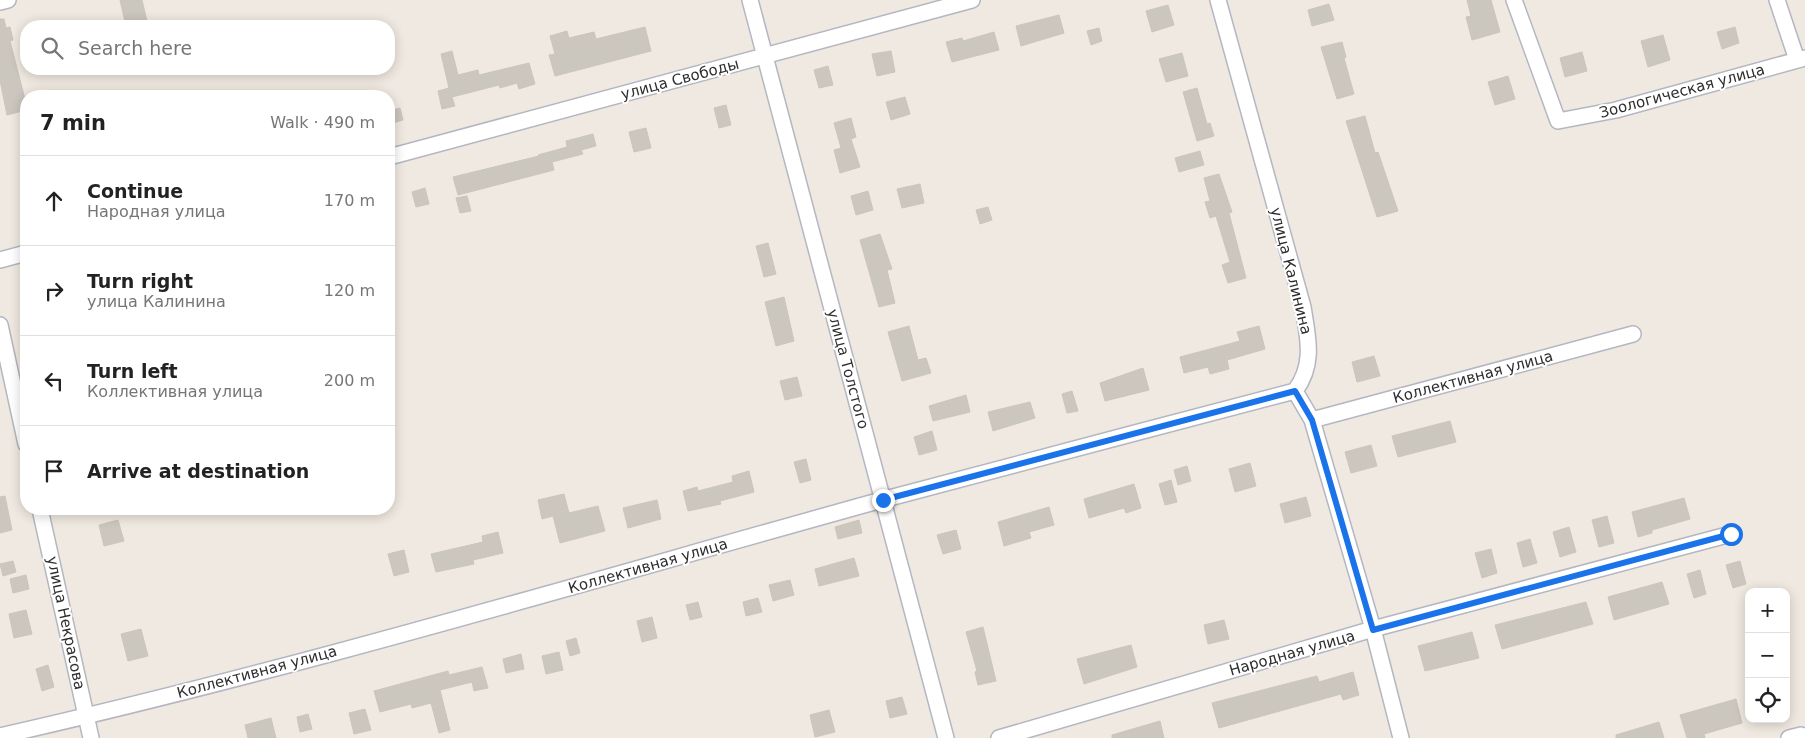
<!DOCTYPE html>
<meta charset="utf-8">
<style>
body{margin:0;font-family:"DejaVu Sans",sans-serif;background:#f6f6f6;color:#222}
.controls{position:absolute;right:15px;bottom:15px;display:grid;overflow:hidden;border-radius:10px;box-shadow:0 2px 12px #0003}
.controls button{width:45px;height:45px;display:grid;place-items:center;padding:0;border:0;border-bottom:1px solid #e0e0e0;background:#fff;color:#222;font:25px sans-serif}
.stop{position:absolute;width:15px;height:15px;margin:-11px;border:4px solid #1a73e8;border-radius:50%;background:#fff}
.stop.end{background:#1a73e8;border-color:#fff;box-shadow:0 1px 5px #0008}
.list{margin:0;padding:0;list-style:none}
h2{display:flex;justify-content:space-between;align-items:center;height:65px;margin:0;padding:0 20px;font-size:21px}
h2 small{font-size:16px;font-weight:400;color:#767676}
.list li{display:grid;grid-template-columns:32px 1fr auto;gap:15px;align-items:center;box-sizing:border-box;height:90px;padding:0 20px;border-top:1px solid #e0e0e0}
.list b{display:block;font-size:19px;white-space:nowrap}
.list p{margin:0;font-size:16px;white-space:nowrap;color:#767676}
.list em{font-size:16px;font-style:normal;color:#767676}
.icon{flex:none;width:28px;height:28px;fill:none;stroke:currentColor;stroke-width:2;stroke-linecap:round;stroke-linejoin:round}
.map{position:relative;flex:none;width:1805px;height:738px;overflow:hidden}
.search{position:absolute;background:#fff;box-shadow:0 2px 12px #0003;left:20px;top:20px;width:375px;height:55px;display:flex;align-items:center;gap:12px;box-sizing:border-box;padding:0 18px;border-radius:20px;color:#767676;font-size:19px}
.panel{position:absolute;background:#fff;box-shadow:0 2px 12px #0003;left:20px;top:90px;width:375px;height:425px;border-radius:20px}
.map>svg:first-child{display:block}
.building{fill:#cbc7bf;stroke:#cbc5ba}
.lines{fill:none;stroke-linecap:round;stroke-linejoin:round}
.minor-casing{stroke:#b4b7c1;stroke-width:18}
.minor{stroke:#fff;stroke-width:15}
.route{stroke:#1a73e8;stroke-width:6}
.labels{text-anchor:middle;stroke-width:4;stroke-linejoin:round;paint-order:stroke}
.street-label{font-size:15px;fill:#2e2e2e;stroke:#fff}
</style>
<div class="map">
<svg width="1805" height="738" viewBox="0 0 1805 738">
<rect width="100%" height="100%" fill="#efe9e1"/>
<path class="building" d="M120,0H142L147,21L126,26Z
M1467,0H1491L1500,32L1472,40L1466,17L1471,16Z
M1329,4L1334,20L1312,26L1308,10Z
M1168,5L1174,25L1152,32L1146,11Z
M1059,15L1064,33L1021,46L1016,26Z
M0,19H4L6,28L10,27L13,40L10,41L26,103V110L7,115L0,80Z
M645,27L651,51L555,76L549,55L555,54L550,36L567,31L569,38L594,32L596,39Z
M1735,27L1739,43L1722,49L1717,32Z
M1099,28L1102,41L1091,45L1087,31Z
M994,32L999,50L952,62L946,42L962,38L963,41Z
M1663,35L1670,60L1648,67L1641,41Z
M1342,42L1346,57L1344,58L1354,94L1337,99L1321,47Z
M452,51L458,75L478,70L479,75L529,63L535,84L519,89L517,83L500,88L499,85L452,97L455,106L442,109L438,91L449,88L441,54Z
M891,51L895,72L877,76L872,54Z
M1582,52L1587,71L1565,77L1560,58Z
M1182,53L1188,76L1166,82L1159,59Z
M828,66L833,85L819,88L814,70Z
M1508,76L1515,99L1495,105L1488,82Z
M1197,88L1207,124L1210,123L1214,136L1197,141L1183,92Z
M905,97L910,114L891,120L886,102Z
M726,105L731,125L719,128L714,108Z
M400,108L403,120L389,124V111Z
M1365,116L1375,153L1378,152L1398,211L1377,217L1346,121Z
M851,118L856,137L851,139L860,167L840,173L834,150L841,148L834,123Z
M646,128L651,148L634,152L629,132Z
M593,134L596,146L581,150L583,154L552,162L554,170L458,195L453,177L539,156L538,155L567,147L566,141Z
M1200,151L1204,165L1179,172L1175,158Z
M1219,174L1232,212L1229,213L1246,278L1228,283L1222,265L1230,262L1216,216L1210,218L1205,202L1210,201L1204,178Z
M920,184L924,203L902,208L897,189Z
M425,188L429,204L416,207L412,192Z
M868,191L873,210L856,215L851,196Z
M467,196L471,211L460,213L456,198Z
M988,207L992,220L980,224L976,210Z
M880,234L892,269L887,270L895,303L879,307L860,240Z
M768,243L776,274L764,277L756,246Z
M784,297L794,341L776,346L765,302Z
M909,326L918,360L926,358L931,373L902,381L888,332Z
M1259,326L1265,349L1227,360L1229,369L1210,374L1208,367L1184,373L1180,357L1240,341L1237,332Z
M1374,356L1380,376L1357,382L1352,362Z
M1143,368L1149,390L1105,401L1100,383Z
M797,377L802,396L785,400L780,381Z
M1072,391L1078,411L1067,413L1062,394Z
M966,395L970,412L933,421L929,406Z
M1030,402L1035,418L993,431L988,412Z
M1450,421L1456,442L1398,457L1392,436Z
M932,431L937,450L919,455L914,437Z
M1371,445L1377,466L1351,473L1345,452Z
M806,459L811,480L800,483L794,462Z
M1250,463L1256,486L1235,492L1229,469Z
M1187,466L1191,481L1178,485L1174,470Z
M749,471L754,492L720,501L721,504L688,511L683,491L697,487L698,491L733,482L732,476Z
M1171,480L1177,502L1165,505L1159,484Z
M1134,484L1141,508L1126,513L1124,508L1089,518L1084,499Z
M564,494L569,513L598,506L605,531L560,543L553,516L542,519L538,500Z
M5,496L12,530L0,533V497Z
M1306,497L1311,516L1285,523L1280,504Z
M1684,498L1690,519L1652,530V533L1638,537L1632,512Z
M657,500L661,519L628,528L623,508Z
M1049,507L1054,525L1029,532L1031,538L1004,546L998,522Z
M1607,516L1614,543L1599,547L1592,520Z
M118,520L124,541L104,546L99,525Z
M859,520L862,533L838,539L835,527Z
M1569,527L1576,552L1560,557L1553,532Z
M956,530L961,549L943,554L937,535Z
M498,532L503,553L473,560L474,564L436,572L431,554L483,542L482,536Z
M1530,539L1537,563L1523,567L1517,543Z
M1491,549L1497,573L1482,578L1475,553Z
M404,550L409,572L394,576L388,554Z
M854,558L859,576L819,586L815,569Z
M13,561L16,572L3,576L0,564Z
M1740,561L1746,584L1733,588L1726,565Z
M1700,570L1706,594L1694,598L1687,574Z
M26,575L29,589L13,593L10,579Z
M790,580L794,595L773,601L769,585Z
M1662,582L1669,604L1614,620L1608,597Z
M758,598L762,612L746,616L743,602Z
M698,602L702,617L690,620L686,605Z
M1586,602L1593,624L1502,649L1495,625Z
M26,610L32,634L14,638L9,614Z
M652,617L657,638L642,642L637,621Z
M1224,620L1229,639L1208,644L1204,625Z
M983,627L996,681L978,685L975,672L977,671L966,632Z
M141,629L148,656L128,661L121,634Z
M1472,632L1479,658L1425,671L1418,646Z
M576,638L580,653L570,656L566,641Z
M1131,645L1137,667L1084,684L1077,659Z
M559,652L563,670L546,674L542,656Z
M521,654L524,669L506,673L503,659Z
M48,665L54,687L42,691L36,669Z
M482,667L488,688L474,691L472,682L440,690L450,730L439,733L431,703L412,708L411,704L380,712L374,691L448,671L449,675Z
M1353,672L1359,695L1343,700L1341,694L1219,728L1212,703L1317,676L1319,682Z
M902,697L907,714L890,718L886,701Z
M1736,699L1742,723L1704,734L1705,738H1687L1680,715Z
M365,709L371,730L354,734L349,713Z
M829,710L835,732L815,737L810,715Z
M308,714L312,729L300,732L297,717Z
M271,718L276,738H248L245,725Z
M1160,721L1164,738H1112V735Z
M1659,722L1664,738H1616V735Z"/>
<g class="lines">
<defs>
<path id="minor" d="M750,0L946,738
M1218,0L1303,307C1308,338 1315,364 1295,391L1312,420L1373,629L1401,738
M1514,0L1558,121L1616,110L1805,58
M1777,0L1797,60
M0,2L8,0
M389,157L972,0
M0,260L26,253
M0,325L26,444
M1312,420L1633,334
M40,509L91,738
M0,736C296,669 586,582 878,501C1017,463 1156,428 1295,391
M999,738L1373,629L1731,534
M1789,738L1801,735"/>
</defs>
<use href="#minor" class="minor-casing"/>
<use href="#minor" class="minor"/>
</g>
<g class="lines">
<path class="route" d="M883,500L1295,391L1312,420L1373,630L1731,534"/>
</g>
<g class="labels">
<g class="street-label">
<text transform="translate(680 79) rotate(-15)" y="5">улица Свободы</text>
<text transform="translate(1682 91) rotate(-15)" y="5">Зоологическая улица</text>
<text transform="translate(1291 271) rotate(76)" y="5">улица Калинина</text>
<text transform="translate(848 369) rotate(75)" y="5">улица Толстого</text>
<text transform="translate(1473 377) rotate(-15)" y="5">Коллективная улица</text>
<text transform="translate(648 566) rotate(-16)" y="5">Коллективная улица</text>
<text transform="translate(66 623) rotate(78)" y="5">улица Некрасова</text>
<text transform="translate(1292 653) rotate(-16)" y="5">Народная улица</text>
<text transform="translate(257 672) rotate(-15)" y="5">Коллективная улица</text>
</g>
</g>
</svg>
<div class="controls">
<button>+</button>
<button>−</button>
<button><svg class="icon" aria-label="locate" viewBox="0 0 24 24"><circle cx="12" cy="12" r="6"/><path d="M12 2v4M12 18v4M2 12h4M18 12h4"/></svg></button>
</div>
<div class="stop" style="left:1731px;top:534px"></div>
<div class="stop end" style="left:883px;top:500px"></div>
<div class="search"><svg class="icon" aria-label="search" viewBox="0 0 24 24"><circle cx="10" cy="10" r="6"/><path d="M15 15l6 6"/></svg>Search here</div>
<section class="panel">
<h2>7 min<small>Walk · 490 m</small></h2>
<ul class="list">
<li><svg class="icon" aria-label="ahead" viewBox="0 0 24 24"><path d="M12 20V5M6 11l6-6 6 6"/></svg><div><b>Continue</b><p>Народная улица</p></div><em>170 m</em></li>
<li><svg class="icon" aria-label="right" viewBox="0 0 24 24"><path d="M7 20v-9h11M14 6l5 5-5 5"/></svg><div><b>Turn right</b><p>улица Калинина</p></div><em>120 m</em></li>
<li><svg class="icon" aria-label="left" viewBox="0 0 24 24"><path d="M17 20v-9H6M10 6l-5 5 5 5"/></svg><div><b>Turn left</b><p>Коллективная улица</p></div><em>200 m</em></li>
<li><svg class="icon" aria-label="arrive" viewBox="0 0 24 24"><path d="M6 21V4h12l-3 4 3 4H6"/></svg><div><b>Arrive at destination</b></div></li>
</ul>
</section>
</div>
